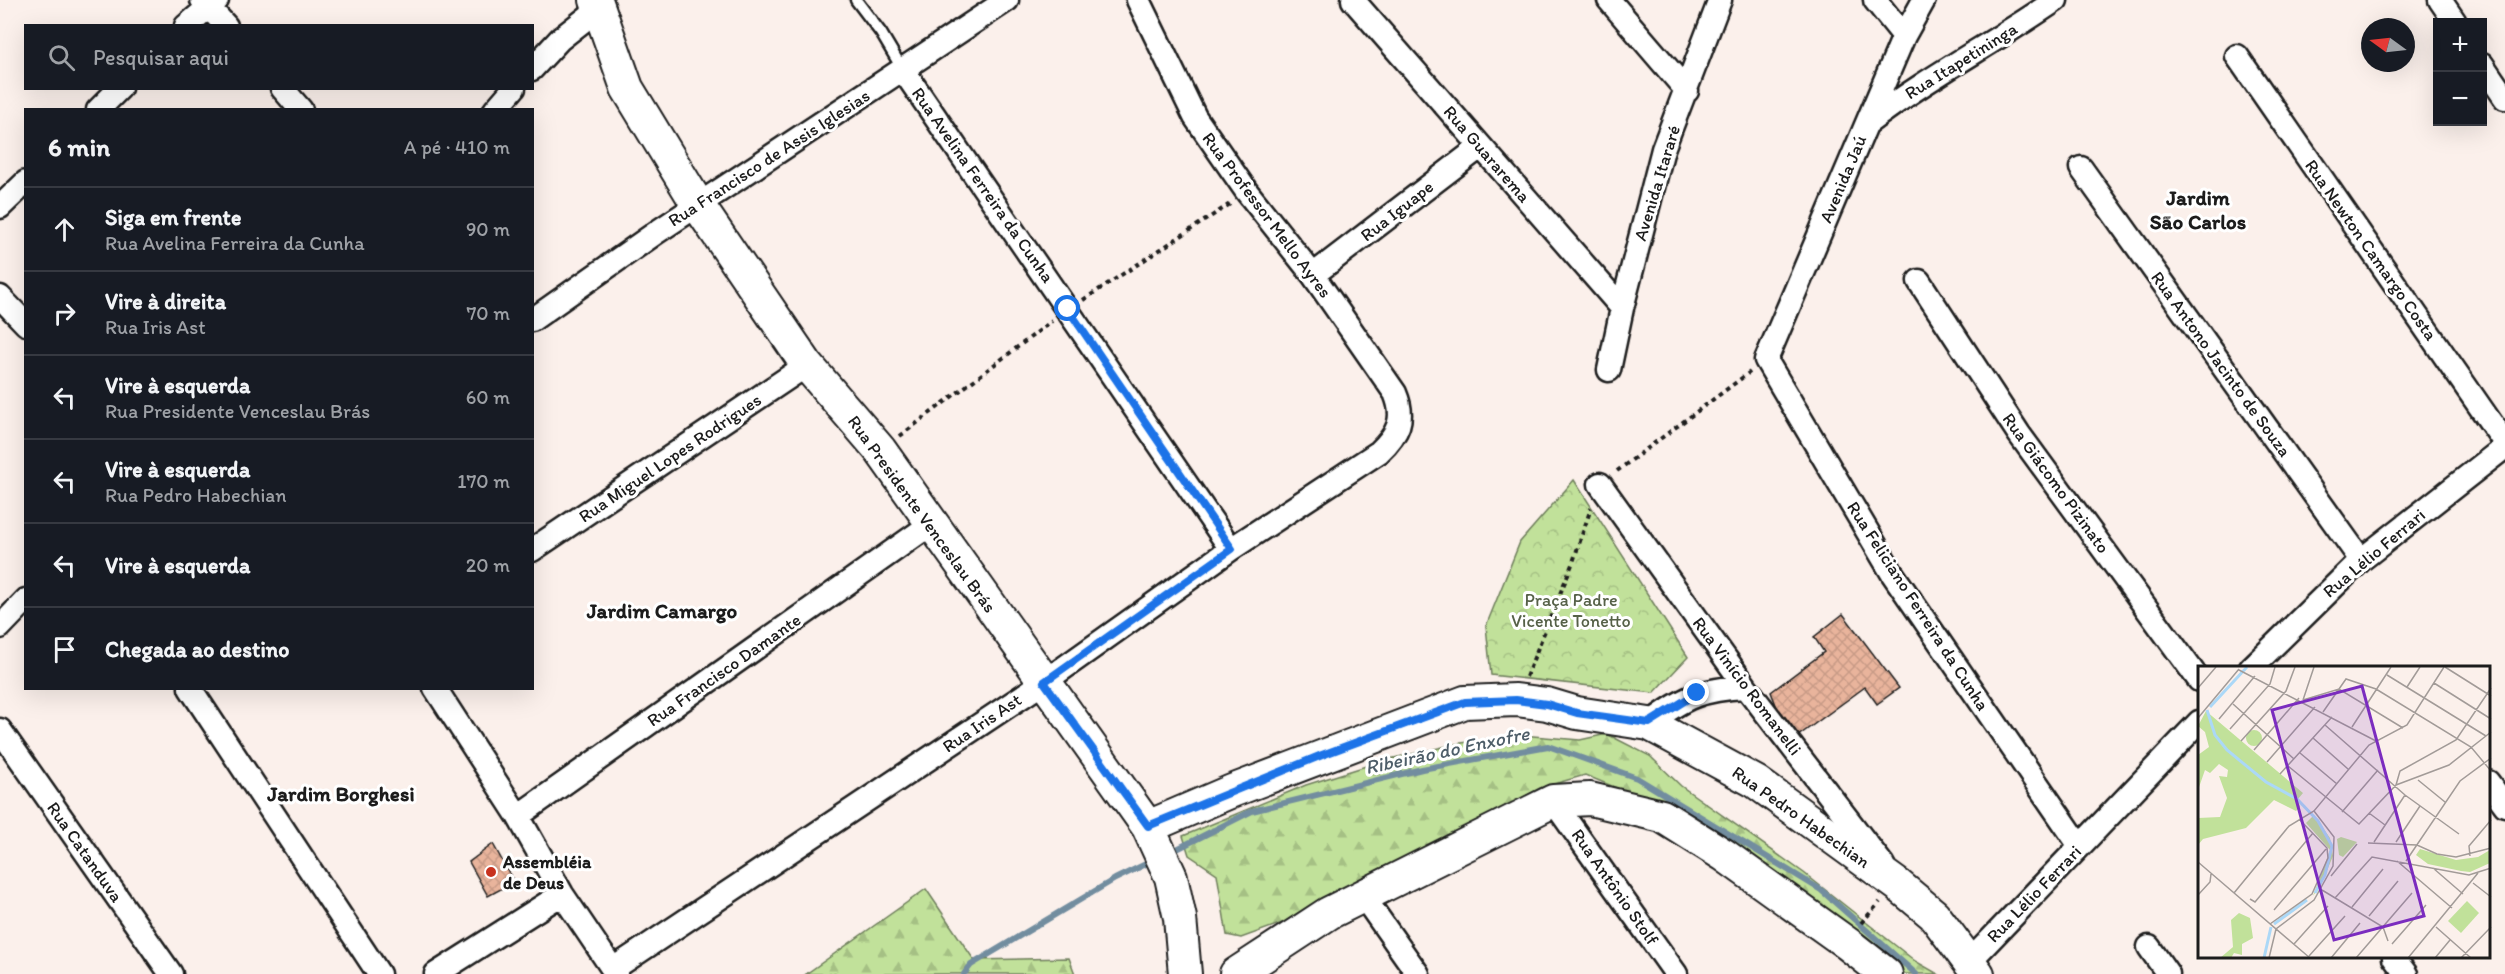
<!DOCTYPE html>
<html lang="pt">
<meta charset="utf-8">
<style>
body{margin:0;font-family:Itim,sans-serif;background:#20242c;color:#f1f3f6}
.controls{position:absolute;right:18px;top:18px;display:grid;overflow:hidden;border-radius:0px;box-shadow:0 6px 24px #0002}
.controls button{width:54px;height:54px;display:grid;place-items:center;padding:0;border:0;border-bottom:2px solid #363941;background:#171b24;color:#f1f3f6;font:30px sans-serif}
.compass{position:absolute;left:2361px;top:18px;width:54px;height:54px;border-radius:50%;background:#171b24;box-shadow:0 6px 24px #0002;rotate:285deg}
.stop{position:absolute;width:18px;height:18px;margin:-14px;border:4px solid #1a73e8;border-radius:50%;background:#fff}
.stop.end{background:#1a73e8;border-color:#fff;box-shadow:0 2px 6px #0008}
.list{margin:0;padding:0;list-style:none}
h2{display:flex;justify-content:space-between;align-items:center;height:78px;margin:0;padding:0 24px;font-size:26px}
h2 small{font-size:20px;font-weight:400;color:#9ea1a6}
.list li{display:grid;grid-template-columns:39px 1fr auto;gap:18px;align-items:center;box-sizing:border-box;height:84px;padding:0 24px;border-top:2px solid #363941}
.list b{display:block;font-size:22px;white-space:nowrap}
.list p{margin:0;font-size:20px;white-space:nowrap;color:#9ea1a6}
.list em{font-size:20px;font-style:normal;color:#9ea1a6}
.icon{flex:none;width:33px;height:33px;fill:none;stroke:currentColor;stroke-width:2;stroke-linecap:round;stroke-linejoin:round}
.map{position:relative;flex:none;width:2505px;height:974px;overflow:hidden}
.search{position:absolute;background:#171b24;box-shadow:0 6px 24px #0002;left:24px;top:24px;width:510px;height:66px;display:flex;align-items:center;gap:15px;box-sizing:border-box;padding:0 21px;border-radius:0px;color:#9ea1a6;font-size:22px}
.panel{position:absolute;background:#171b24;box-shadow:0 6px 24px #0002;left:24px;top:108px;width:510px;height:582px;border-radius:0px}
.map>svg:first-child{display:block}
.forest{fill:url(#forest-firs);stroke:#6e7e5b;stroke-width:1.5}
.park{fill:url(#park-crowns);stroke:#6e7e5b;stroke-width:1.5}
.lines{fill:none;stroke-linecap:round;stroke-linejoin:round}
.stream{stroke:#728d9f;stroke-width:6}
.building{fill:url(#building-cross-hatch);stroke:#1c1c1c;stroke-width:1.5}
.lane-casing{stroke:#1c1c1c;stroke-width:15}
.street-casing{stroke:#1c1c1c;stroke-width:27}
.secondary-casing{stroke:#1c1c1c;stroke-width:36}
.path{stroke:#1c1c1c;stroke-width:4;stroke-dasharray:4.5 4.5;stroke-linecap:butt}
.lane{stroke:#fff;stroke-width:10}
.street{stroke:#fff;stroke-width:22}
.secondary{stroke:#fff;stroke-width:32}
.route{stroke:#1a73e8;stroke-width:8}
.poi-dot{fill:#c8321e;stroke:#fff;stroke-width:2}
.labels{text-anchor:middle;stroke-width:6;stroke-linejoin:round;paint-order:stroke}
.street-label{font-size:18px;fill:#1c1c1c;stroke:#fff}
.park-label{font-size:18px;fill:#566148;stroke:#fff}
.poi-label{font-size:18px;font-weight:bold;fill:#1c1c1c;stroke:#fff;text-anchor:start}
.water-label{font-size:20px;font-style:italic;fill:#4e5e69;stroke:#fff}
.quarter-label{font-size:21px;font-weight:bold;fill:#1c1c1c;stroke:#fff}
.inset-river{fill:none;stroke:#abd8f7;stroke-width:3}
.inset-road{fill:none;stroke:#a29b98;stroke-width:1.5}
.view{fill:#7b2cbf;fill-opacity:0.15;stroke:#7b2cbf;stroke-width:3}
.inset-edge{fill:none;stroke:#1c1c1c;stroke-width:3}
</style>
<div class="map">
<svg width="2505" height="974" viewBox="0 0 2505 974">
<defs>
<pattern id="forest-firs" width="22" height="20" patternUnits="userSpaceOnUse" patternTransform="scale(1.5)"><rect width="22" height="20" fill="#c1e19a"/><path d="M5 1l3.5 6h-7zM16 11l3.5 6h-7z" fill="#a5c084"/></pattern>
<pattern id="park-crowns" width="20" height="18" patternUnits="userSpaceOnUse" patternTransform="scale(1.5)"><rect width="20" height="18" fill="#c1e19a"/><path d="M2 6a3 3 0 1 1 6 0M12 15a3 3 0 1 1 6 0" fill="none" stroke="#a5c084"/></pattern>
<pattern id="building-cross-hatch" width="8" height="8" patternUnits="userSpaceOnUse" patternTransform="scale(1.5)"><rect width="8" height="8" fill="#e9b49c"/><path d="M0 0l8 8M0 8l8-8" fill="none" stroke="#c79a86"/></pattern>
</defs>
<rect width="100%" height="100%" fill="#fbf0eb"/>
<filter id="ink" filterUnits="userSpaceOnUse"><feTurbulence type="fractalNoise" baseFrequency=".0167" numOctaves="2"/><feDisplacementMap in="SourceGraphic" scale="12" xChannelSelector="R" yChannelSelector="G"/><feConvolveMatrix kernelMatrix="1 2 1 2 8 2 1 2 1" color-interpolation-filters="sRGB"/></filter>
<g filter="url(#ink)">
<path class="forest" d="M1607,734L1650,756L1681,786L1804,873L1915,961L1938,974H1903L1891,963L1666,808L1585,775L1540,788L1318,910L1241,938L1227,935L1217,874L1189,855L1183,836L1306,785L1385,760L1461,743L1521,735L1580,740Z
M926,889L974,960L1069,958L1075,974H806Z"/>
<path class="park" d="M1574,480L1688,657L1654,693L1491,675L1486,626L1520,542Z"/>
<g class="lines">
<path class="stream" d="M1171,852L1252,811L1422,769L1548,746L1637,778L1821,890L1916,974
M964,974L971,965L1115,879L1154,860"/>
</g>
<path class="building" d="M1843,614L1899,688L1877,704L1865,687L1798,736L1780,715L1771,692L1824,652L1814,637Z
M493,844L514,882L488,896L469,862Z"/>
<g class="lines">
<defs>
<path id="lane" d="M856,0L881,33L903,70"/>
<path id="street" d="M202,0L226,26
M1353,0L1622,308
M1609,0L1687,91
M1875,0L1904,36
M1924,0L1904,36L1766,360L1892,573L2080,846
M2440,0L2455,22
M186,26L217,0
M2237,56L2505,443
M2482,64L2505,98
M532,69L560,39L597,10
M903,70L1231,549
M282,88L301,110
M98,110L120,88
M495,110L514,88
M1868,123C1928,77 1994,43 2056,0
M2081,168L2361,560
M0,207L26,182
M1313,275L1480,147
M1919,281L2019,434L2199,680
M0,297L26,324
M532,320L657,232L1007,0
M1609,370L1622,308L1663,149L1720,0
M1600,484L1746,687L1883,865
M532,550L807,365
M0,627L26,600
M2251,668L2361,560L2505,447
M190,688L379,974
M435,688L518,816L562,894L616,974
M1649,724C1684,697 1702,689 1746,687
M0,730L171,974
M2488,782L2505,805
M1553,801L1676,974
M518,816L931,524
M1363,896L1418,974
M2149,947L2168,974
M2394,958L2406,974
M1969,962L2199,722
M613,969L1044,682L1231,549L1379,452C1398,434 1406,419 1395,393L1313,275L1247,192L1195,117L1138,0
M436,974L562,894"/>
<path id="secondary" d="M596,0L627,88L698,205L807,365L880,450L1148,827L1171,877L1180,918L1185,974
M1148,827L1232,791L1465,702L1516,700L1547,704L1577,713L1649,724L1756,782L1898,885L1934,915L1978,974
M1236,974L1329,913L1553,801L1590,799L1662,816L1724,855L1848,944L1886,974"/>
</defs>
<use href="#lane" class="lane-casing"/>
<use href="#street" class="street-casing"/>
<use href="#secondary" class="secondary-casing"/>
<path class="path" d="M1083,300L1230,204
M900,436L1052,321
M1617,471L1750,372
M1526,677L1573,562L1591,508
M1861,923L1880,902"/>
<use href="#lane" class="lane"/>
<use href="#street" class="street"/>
<use href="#secondary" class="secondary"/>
</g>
</g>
<g class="lines" filter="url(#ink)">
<path class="route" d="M1068,309L1232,549L1044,682L1148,826L1322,755L1465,702L1516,700L1547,704L1577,713L1649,723L1697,693"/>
</g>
<circle class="poi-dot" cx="491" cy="872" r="6"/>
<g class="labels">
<g class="street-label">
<text transform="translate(1961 61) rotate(-32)" y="6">Rua Itapetininga</text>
<text transform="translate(1487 154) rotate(49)" y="6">Rua Guararema</text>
<text transform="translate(769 158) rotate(-33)" y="6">Rua Francisco de Assis Iglesias</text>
<text transform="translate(1843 179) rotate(-67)" y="6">Avenida Jaú</text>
<text transform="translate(1657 183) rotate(-73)" y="6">Avenida Itararé</text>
<text transform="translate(983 185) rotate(55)" y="6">Rua Avelina Ferreira da Cunha</text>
<text transform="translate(1397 211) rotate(-38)" y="6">Rua Iguape</text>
<text transform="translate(1267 215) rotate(53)" y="6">Rua Professor Mello Ayres</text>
<text transform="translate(2371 250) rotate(55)" y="6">Rua Newton Camargo Costa</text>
<text transform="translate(2221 364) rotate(54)" y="6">Rua Antono Jacinto de Souza</text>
<text transform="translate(670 458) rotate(-34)" y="6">Rua Miguel Lopes Rodrigues</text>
<text transform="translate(2056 483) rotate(54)" y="6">Rua Giácomo Pizinato</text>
<text transform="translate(922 514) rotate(54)" y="6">Rua Presidente Venceslau Brás</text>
<text transform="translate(2374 553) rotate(-40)" y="6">Rua Lélio Ferrari</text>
<text transform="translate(1918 606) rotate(57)" y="6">Rua Feliciano Ferreira da Cunha</text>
<text transform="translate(724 670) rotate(-35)" y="6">Rua Francisco Damante</text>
<text transform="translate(1747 686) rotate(53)" y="6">Rua Vinício Romanelli</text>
<text transform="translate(982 723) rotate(-34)" y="6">Rua Iris Ast</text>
<text transform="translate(1801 817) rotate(35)" y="6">Rua Pedro Habechian</text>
<text transform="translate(85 852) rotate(55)" y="6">Rua Catanduva</text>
<text transform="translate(1615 887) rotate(55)" y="6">Rua Antônio Stolf</text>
<text transform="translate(2034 894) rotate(-46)" y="6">Rua Lélio Ferrari</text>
</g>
<g class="park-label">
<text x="1571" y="606">Praça Padre<tspan x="1571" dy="21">Vicente Tonetto</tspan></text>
</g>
<g class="poi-label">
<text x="503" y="868">Assembléia<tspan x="503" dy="21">de Deus</tspan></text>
</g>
<g class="water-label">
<text transform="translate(1447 750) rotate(-12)" y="7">Ribeirão do Enxofre</text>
</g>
<g class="quarter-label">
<text x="2198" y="205">Jardim<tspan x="2198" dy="24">São Carlos</tspan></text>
<text x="662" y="618">Jardim Camargo</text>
<text x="341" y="801">Jardim Borghesi</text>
</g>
</g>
<g transform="translate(2198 666)">
<rect width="292" height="292" fill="#fbf0eb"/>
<path d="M269,235L281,247L263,267L250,255Z" fill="#c1e19a"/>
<path d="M8,45L105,127L100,133L102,141L98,145L76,134L48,162L5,173L0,179V152L22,151L29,132L21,110L29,111L30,104L21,98L12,107L7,104L0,124V89L11,81L7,66L0,60ZM116,149L132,172L135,190L123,219L115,230L132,184L108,157ZM222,183L258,194L280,191L292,184V197L272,206L263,205L230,198L218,189ZM41,247L52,252L55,272L44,278V289L36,287L33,292H22L35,281L33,254Z" fill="#c1e19a"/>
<path d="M48 72a8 8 0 1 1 16 0a8 8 0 1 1-16 0ZM143,171L159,176L145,191L141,189L139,173Z" fill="#c1e19a"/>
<path class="inset-river" d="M12,41L49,1M9,44L17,69L29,84L68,116L99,133L120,155L134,180L127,209L117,227M76,258L109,234M66,292L73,261"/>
<path class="inset-road" d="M247,1L293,30M41,4L178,75M189,9L288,70M236,17L293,53M209,21L222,1M0,22L18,1M105,34L141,23L205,62M105,34L116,1M35,38L96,93M125,46L148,13L178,23L273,81L293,105M0,52L41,3M21,53L57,10M127,59L207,129L261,168M154,61L193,1M32,63L72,18L77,1M115,72L150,103M43,75L88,25L97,1M56,84L101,32M102,87L139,118M69,96L117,41M90,100L161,158L198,119L202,105L258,74L293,22M82,108L134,51M220,114L247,136M198,119L251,99L293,66M144,146L180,104M171,147L187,159M176,176L207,129M198,176L222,140M170,177L219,179L239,188L258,191L293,182M272,190L271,180L293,154M199,195L254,242M208,195L262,115L293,92M0,196L112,292M235,202L265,228M133,210L159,178M275,217L293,231M124,224L185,261L190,275M36,227L91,160L116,145L171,79L209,59L246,1M0,229L12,216L13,208M137,232L174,191L271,209L293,202M52,233L57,236L115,167M154,241L185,203M76,244L128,183M171,250L200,215M72,258L114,228L130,192L129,182L101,153M238,261L273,292M96,278L130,240M194,278L228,239M111,290L147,250M71,292L78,263L116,234L135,200L136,171L116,145M133,292L162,257M158,292L214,227M210,292L280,207M237,292L252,274M263,292L293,261"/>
<path class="view" d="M164,20L226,250L136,274L74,44Z"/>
<rect width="292" height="292" class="inset-edge"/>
</g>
</svg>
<div class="controls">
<button>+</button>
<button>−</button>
</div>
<svg class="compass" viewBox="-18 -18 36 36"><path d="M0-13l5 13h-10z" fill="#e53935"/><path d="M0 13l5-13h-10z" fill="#9ea1a6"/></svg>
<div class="stop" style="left:1068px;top:309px"></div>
<div class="stop end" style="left:1697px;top:693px"></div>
<div class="search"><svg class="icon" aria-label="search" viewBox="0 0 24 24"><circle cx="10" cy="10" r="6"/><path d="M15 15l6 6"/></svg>Pesquisar aqui</div>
<section class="panel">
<h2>6 min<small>A pé · 410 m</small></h2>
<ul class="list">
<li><svg class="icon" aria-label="ahead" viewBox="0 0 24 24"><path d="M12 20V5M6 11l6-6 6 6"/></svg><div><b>Siga em frente</b><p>Rua Avelina Ferreira da Cunha</p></div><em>90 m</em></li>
<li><svg class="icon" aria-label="right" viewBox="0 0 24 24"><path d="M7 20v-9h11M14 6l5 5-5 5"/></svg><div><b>Vire à direita</b><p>Rua Iris Ast</p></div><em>70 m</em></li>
<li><svg class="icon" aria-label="left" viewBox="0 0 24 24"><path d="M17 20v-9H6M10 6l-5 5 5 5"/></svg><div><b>Vire à esquerda</b><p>Rua Presidente Venceslau Brás</p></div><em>60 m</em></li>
<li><svg class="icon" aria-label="left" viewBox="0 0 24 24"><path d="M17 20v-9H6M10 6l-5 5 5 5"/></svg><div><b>Vire à esquerda</b><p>Rua Pedro Habechian</p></div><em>170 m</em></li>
<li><svg class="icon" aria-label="left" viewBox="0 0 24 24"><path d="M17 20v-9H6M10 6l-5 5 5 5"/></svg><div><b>Vire à esquerda</b></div><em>20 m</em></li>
<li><svg class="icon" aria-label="arrive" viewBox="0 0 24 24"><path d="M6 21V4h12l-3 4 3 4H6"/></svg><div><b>Chegada ao destino</b></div></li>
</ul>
</section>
</div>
